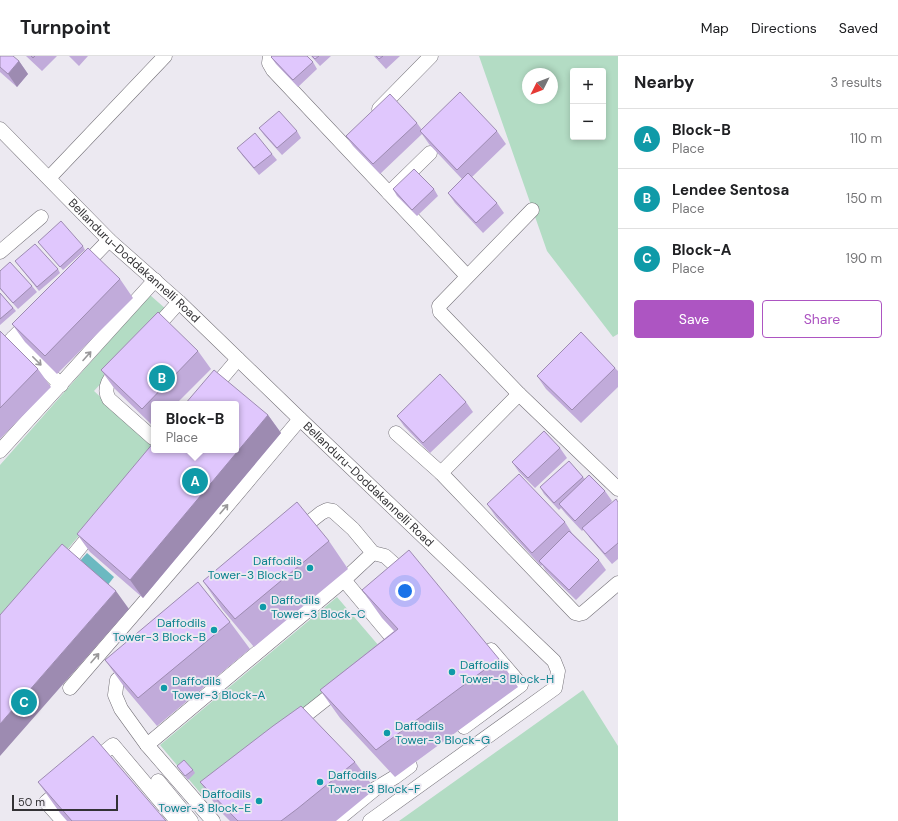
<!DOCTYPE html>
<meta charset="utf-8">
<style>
body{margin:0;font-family:"DM Sans",sans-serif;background:#f6f6f6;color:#202124}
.controls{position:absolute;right:12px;top:12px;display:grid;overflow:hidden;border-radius:4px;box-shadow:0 2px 6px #0003}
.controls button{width:36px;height:36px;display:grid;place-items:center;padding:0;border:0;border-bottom:1px solid #e0e0e0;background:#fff;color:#202124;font:20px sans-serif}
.compass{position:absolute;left:522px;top:12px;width:36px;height:36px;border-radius:50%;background:#fff;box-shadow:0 2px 6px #0003;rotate:228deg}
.scale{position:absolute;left:12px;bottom:10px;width:106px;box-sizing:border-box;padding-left:4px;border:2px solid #333235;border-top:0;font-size:11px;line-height:14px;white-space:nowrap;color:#333235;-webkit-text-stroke:3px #ece9f1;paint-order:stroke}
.you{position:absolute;left:405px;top:535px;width:14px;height:14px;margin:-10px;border:3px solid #fff;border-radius:50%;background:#1a73e8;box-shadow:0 0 0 6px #1a73e833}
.badge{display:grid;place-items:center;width:26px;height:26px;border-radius:50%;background:#ad55c2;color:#fff;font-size:13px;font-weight:700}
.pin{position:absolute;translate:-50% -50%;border:2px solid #fff;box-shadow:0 1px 4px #0006}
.popup{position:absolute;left:151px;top:345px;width:88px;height:52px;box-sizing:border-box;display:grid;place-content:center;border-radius:4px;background:#fff;filter:drop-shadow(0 1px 3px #0005);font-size:13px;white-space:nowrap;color:#757577}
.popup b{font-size:15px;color:#202124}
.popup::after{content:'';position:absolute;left:50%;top:100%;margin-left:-8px;border:8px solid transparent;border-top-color:#fff}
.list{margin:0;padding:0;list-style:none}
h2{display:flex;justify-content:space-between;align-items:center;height:52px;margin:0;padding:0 16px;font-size:17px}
h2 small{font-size:13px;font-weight:400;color:#757577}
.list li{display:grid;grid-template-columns:26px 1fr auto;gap:12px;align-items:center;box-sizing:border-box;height:60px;padding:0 16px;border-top:1px solid #e0e0e0}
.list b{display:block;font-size:15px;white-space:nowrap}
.list p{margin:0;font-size:13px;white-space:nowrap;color:#757577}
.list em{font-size:13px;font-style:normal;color:#757577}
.actions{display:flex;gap:8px;padding:12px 16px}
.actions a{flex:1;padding:9px 0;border:1px solid #ad55c2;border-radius:4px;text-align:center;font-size:14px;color:#ad55c2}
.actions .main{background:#ad55c2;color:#fff}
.map{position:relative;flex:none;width:618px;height:765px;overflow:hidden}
header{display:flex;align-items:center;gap:24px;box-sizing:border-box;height:56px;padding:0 20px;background:#fff;border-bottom:1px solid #e0e0e0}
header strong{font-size:19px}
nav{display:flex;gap:22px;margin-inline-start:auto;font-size:14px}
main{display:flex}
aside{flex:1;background:#fff}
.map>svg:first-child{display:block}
.green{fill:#b3dcc4;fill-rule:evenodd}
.water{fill:#6cb9c1}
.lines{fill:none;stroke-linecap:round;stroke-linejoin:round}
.minor-casing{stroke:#747178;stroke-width:15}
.minor{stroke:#fff;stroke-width:14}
.wall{fill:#c1abda}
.shaded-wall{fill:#9d8bb1}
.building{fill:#e0c7fd;stroke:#9d8bb1}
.oneway{stroke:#99989a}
.culture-dot{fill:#0f9aa8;stroke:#ece9f1;stroke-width:1.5}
.labels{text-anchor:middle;stroke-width:3.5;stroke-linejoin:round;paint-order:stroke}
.street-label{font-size:12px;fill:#333235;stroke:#ece9f1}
.culture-label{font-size:12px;fill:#0d838f;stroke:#ece9f1;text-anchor:start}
</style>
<header>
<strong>Turnpoint</strong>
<nav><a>Map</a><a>Directions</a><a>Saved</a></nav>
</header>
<main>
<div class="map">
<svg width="618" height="765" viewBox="0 0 618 765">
<rect width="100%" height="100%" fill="#ece9f1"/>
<path class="green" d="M479,0H618V278L613,281L547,195ZM573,15H603V81H573ZM528,18H552V42H528Z
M150,239L167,254L94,335L154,391L0,573V409Z
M337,541L379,590L202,739L160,689Z
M583,634L618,690V765H399Z"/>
<path class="water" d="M87,497L114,521L107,530L79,506Z"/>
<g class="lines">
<defs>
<g id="minor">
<path d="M270,0L269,7L273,14L467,220"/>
<path d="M379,53L431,0"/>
<path id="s1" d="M0,73L109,184L179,246L300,363L554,605L558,615L555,632L370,765"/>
<path d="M49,122L165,0"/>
<path d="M389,137L430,97"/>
<path d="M532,154L439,250L440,256L519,338L618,433"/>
<path d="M0,196L41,161"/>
<path d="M82,212L109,184"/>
<path d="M153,275L179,246"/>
<path d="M13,282L61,329"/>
<path d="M0,295L31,264"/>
<path d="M121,310C113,319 101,330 109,343L153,382"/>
<path d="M519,338L441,417L575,557L579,558L583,557L618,527"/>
<path d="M200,348L238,303"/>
<path d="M396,377L441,417"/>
<path d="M0,395L155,224"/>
<path d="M297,476L321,457L327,454L333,455L353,473L373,497L385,500L395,509L408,518"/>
<path d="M63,512L95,473"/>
<path d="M344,524L395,585L387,592"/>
<path d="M132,611L117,624L115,639L121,653L147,689L213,765"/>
<path d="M70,632L210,470L300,363"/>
<path d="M293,669L341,631"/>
<path d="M464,671L521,629L491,594"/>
<path d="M147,689L344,524L373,497"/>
<path d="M91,707L113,689L177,765"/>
<path d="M158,725L191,765"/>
<path d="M63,765L46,746L65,730"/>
<path d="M336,765L375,733L395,721L410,710"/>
</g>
</defs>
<use href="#minor" class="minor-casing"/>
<use href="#minor" class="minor"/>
</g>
<path class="wall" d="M0,0L19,5L28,18L17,31L0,16Z
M26,0H57L42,15Z
M69,0H88L79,10Z
M311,0H331L320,10Z
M374,0H400L386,13Z
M271,1L313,6L317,13L298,31L276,8Z
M417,67L422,74L497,75L506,88L472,121L497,147L504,157L483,177L455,147L448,137L462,123L429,88L422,78L380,118L353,90L346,80Z
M259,72L297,75L301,82L282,99L264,79Z
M237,92L272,98L277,104L259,119L242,99Z
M393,133H434L438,140L417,160L397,140Z
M38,186L83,190L85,194L63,214Z
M15,205L58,213L60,217L39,235Z
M0,215L32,230L37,236L18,253L0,233Z
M120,223L133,242L57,318L25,286L12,268Z
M0,237L16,255L0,269Z
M0,275L38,313L51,331L0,383Z
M198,295L211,313L176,348H154V371L114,332L101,314Z
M615,312L618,315V331L581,367L546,333L537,320Z
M466,346L473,356L430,397L404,370L397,360Z
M268,359L281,377L143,542L90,496L77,478Z
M560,392L567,402L535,432L519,416L512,406Z
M583,421L585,423L605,435L612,445L607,451L618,446V503L612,508L589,481L584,473L582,475L566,458L561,452L559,454L544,438L540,431Z
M487,448L565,466L572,477L599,504L606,514L576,544L546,515L542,509L541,510L496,461Z
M329,485L348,513L254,591L222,553L203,525Z
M362,534L499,603L518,631L395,721L340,662L320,634L394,575L382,562Z
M230,566L250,593L157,670L125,632L105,604Z
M355,706L375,733L336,765H230L219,754L200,726Z
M177,710L193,714L195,717L188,724Z
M38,726L166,765H67L60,757Z"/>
<path class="shaded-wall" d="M19,5L28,18L17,31L8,18Z
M268,359L281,377L143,542L130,524Z
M116,535L129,553L0,700V668Z"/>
<path class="building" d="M0,0H13L19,5L8,18L0,11Z
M31,0H35L33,2Z
M272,0H307L313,6L293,24L271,1Z
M312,0H319L315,3Z
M376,0H383L379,3Z
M460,36L497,75L457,114L420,75Z
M390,38L417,67L373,108L346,80Z
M279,55L297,75L277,92L259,72Z
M255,77L272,98L254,112L237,92Z
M414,113L434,133L412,154L393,133Z
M468,117L497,147L476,167L448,137Z
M61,165L83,190L60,211L38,186Z
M35,188L58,213L37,231L15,205Z
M88,192L120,223L45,300L12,268Z
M10,206L32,230L13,247L0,232V215Z
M0,237L13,252L0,263Z
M158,256L198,295L142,353L101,314Z
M0,275L38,313L0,352Z
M581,276L615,312L572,354L537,320Z
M214,314L268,359L130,524L77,478L154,386V394H236V348H185Z
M440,318L466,346L423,387L397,360Z
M544,375L560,392L528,422L512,406Z
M569,405L583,421L554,447L540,431Z
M519,418L565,466L532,497L487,448Z
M589,419L605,435L575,465L559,448Z
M616,443L618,446V487L605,498L582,472Z
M297,446L329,485L235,563L203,525Z
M569,475L599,504L569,534L539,505Z
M62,488L116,535L0,668V559Z
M409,494L499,603L376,694L320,634L398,573L362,534Z
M198,526L230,566L138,642L105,604Z
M301,650L355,706L297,753L281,765H238L200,726L273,670Z
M93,680L166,765H72L38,726Z
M184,704L193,714L185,720L177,710Z"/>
<defs><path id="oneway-shaft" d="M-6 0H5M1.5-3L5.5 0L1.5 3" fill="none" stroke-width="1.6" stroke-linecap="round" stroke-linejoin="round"/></defs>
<g class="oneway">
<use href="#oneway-shaft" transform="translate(87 300) rotate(-48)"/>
<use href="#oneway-shaft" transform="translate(37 305) rotate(45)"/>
<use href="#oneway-shaft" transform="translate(224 453) rotate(-50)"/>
<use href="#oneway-shaft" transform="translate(95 602) rotate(-49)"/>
</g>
<g class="culture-dot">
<circle cx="310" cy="512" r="4"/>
<circle cx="263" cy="551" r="4"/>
<circle cx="214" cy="574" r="4"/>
<circle cx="452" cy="616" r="4"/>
<circle cx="164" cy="632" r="4"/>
<circle cx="387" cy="677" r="4"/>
<circle cx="320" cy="726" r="4"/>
<circle cx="259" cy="745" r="4"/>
</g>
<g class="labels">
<g class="street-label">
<text dy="4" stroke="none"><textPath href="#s1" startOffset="188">Bellanduru-Doddakannelli Road</textPath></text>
<text dy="4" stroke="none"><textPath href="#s1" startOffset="512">Bellanduru-Doddakannelli Road</textPath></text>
</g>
<g class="culture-label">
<text x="302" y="509" text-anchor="end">Daffodils<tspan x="302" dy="14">Tower-3 Block-D</tspan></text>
<text x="271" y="548">Daffodils<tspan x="271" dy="14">Tower-3 Block-C</tspan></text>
<text x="206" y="571" text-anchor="end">Daffodils<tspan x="206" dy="14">Tower-3 Block-B</tspan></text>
<text x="460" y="613">Daffodils<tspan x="460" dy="14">Tower-3 Block-H</tspan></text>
<text x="172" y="629">Daffodils<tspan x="172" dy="14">Tower-3 Block-A</tspan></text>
<text x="395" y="674">Daffodils<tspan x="395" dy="14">Tower-3 Block-G</tspan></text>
<text x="328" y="723">Daffodils<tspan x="328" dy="14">Tower-3 Block-F</tspan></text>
<text x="251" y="742" text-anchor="end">Daffodils<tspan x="251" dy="14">Tower-3 Block-E</tspan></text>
</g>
</g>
</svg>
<div class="controls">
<button>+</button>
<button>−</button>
</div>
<svg class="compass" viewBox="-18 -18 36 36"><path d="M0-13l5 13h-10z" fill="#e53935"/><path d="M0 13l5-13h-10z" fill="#757577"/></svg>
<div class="scale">50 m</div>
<div class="you"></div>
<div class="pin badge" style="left:195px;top:425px;background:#0f9aa8">A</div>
<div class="popup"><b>Block-B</b>Place</div>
<div class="pin badge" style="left:162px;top:322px;background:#0f9aa8">B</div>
<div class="pin badge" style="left:24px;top:646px;background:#0f9aa8">C</div>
</div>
<aside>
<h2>Nearby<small>3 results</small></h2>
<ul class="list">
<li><span class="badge" style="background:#0f9aa8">A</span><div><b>Block-B</b><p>Place</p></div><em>110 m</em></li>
<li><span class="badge" style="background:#0f9aa8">B</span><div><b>Lendee Sentosa</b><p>Place</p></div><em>150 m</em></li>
<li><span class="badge" style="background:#0f9aa8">C</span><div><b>Block-A</b><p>Place</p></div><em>190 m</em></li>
</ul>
<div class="actions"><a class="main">Save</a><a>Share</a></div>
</aside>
</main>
